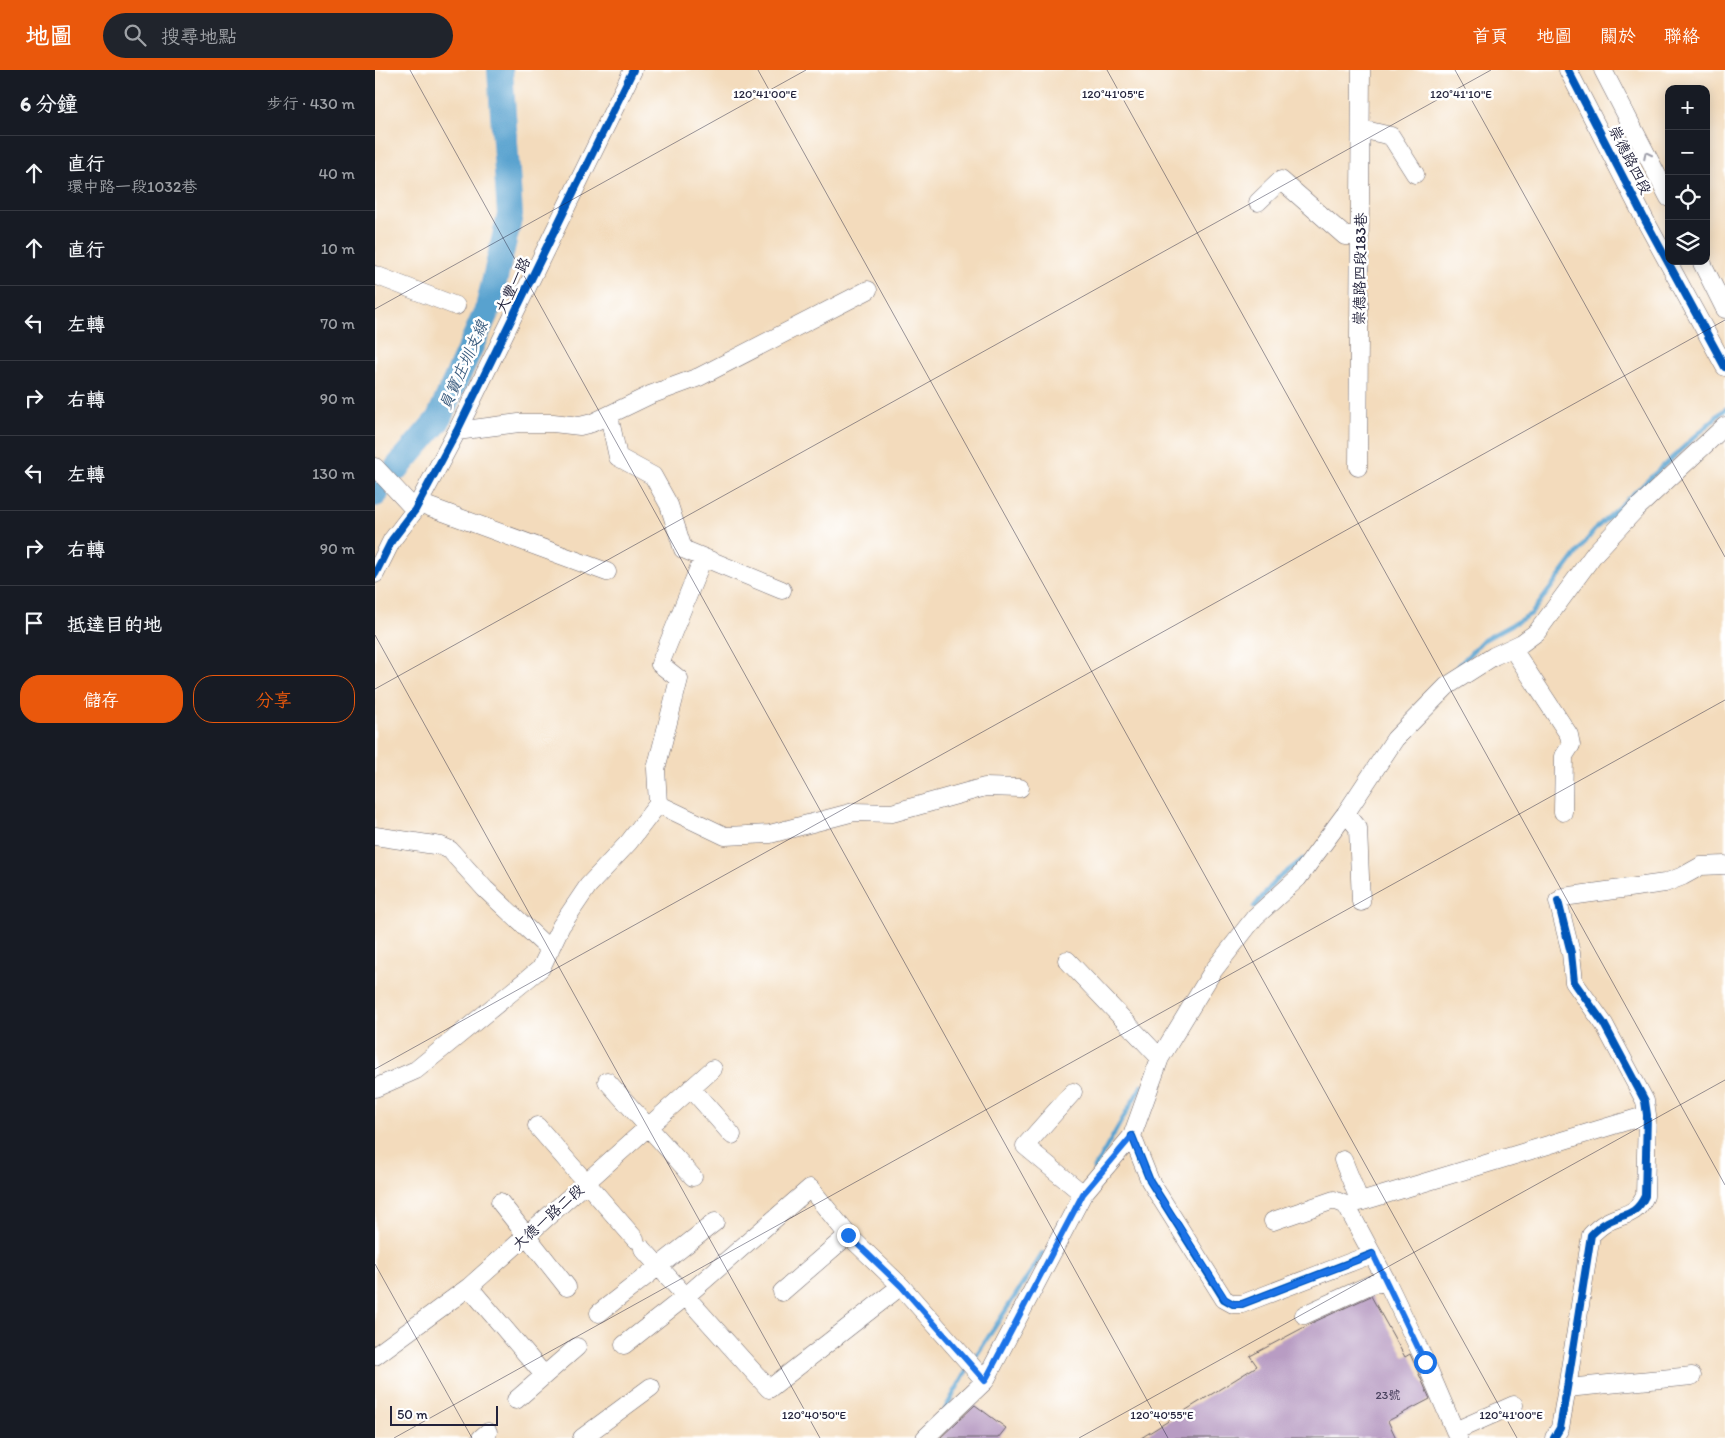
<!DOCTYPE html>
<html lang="zh-TW">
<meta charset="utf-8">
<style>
body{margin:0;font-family:Itim,"LXGW WenKai TC",sans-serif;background:#20242c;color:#f1f3f6}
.controls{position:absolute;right:15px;top:15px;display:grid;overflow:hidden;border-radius:10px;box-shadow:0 2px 12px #0003}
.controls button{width:45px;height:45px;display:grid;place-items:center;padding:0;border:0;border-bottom:1px solid #363941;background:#171b24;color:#f1f3f6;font:25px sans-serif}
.scale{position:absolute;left:15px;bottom:12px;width:108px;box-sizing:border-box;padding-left:5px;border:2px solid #22223b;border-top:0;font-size:14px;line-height:18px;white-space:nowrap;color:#22223b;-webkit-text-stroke:4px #fff;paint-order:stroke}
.stop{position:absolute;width:15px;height:15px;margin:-11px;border:4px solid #1a73e8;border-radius:50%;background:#fff}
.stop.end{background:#1a73e8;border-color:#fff;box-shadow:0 1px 5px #0008}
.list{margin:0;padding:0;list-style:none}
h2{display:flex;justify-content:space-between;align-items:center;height:65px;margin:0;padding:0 20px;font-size:21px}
h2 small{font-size:16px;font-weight:400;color:#9ea1a6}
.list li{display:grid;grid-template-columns:32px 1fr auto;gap:15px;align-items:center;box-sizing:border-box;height:75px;padding:0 20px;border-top:1px solid #363941}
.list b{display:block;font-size:19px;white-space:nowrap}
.list p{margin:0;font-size:16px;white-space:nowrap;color:#9ea1a6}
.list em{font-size:16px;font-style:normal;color:#9ea1a6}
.actions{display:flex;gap:10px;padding:15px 20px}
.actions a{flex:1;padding:11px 0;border:1px solid #ea580c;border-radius:20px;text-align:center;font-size:18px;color:#ea580c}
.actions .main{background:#ea580c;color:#fff}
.icon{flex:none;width:28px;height:28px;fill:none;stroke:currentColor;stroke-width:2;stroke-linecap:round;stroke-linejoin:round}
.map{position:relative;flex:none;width:1350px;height:1368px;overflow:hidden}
header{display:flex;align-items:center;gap:30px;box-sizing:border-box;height:70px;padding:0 25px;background:#ea580c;color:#fff}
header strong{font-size:24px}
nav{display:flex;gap:28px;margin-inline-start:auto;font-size:18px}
.search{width:350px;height:45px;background:#20242c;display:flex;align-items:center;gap:12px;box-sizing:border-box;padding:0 18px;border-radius:28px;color:#9ea1a6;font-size:19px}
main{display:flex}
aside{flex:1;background:#171b24}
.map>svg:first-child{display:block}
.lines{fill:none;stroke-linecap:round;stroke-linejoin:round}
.stream{stroke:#58a2cf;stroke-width:4.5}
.river{stroke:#58a2cf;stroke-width:26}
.building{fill:#b89cc3}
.minor-casing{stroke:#6b6368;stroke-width:19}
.minor{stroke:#fff;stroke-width:18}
.cycleway-casing{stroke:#fff;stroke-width:11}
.cycleway{stroke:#0057b8;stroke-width:8}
.oneway{stroke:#9c9ca7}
.route{stroke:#1a73e8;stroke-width:6}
.ticks{fill:none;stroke:#22223b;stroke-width:1;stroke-opacity:0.45}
.labels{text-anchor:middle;stroke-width:5;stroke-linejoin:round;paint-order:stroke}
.number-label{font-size:12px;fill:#48405d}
.street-label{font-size:15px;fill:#22223b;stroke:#fff}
.water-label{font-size:16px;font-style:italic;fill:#3a5c7e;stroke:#fff}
.ticks-label{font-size:12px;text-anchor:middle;fill:#22223b;stroke:#fff;stroke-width:5;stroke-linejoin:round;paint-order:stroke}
</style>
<header>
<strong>地圖</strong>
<div class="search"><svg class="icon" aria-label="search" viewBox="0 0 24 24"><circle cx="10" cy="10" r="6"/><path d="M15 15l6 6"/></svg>搜尋地點</div>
<nav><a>首頁</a><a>地圖</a><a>關於</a><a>聯絡</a></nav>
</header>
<main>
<aside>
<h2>6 分鐘<small>步行 · 430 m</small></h2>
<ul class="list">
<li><svg class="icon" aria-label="ahead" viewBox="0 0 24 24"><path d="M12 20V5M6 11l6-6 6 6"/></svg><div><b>直行</b><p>環中路一段1032巷</p></div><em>40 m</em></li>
<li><svg class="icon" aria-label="ahead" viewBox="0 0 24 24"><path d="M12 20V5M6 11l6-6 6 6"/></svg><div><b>直行</b></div><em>10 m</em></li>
<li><svg class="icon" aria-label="left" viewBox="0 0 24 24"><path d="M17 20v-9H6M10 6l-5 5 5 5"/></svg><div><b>左轉</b></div><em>70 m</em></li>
<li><svg class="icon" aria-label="right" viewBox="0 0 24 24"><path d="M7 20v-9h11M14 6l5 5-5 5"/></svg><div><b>右轉</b></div><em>90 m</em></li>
<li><svg class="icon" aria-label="left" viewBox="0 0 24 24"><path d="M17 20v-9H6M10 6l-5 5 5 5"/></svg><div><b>左轉</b></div><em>130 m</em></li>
<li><svg class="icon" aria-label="right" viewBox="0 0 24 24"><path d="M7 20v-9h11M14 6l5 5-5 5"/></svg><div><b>右轉</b></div><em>90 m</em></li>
<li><svg class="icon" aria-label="arrive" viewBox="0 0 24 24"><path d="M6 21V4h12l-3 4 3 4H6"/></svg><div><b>抵達目的地</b></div></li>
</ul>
<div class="actions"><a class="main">儲存</a><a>分享</a></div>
</aside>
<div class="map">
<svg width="1350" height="1368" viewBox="0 0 1350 1368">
<rect width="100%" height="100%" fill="#fff"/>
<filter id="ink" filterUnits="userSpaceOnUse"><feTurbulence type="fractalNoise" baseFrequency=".02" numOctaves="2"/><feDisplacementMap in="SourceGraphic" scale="10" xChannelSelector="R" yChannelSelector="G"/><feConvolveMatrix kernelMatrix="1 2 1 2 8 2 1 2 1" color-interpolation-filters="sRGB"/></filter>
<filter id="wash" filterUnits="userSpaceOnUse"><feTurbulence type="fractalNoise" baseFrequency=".0096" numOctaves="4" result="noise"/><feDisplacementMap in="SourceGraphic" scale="20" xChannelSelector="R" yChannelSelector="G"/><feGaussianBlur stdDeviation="1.12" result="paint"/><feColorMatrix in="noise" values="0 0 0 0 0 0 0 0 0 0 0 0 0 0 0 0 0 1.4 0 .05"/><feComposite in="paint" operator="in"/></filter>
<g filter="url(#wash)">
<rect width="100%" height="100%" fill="#f3dbbc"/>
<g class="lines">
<path class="stream" d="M1073,607L1107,571L1156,544L1221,458L1350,339
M879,837L901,810L928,789
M719,1099L767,1015
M597,1292L668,1183
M570,1339L593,1298"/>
<path class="river" d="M22,398L63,350L113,238L135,145L125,0
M0,424L1,423"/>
</g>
<g id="blocks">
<path class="building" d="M996,1226L1030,1287L1035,1284L1055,1329L1013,1351L1021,1368H766L882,1296L875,1286L939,1252Z
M600,1335L631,1358L623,1368H565Z"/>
</g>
</g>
<g filter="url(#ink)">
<use href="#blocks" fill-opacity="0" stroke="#6b6368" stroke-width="1"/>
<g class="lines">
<defs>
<path id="minor" d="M1193,0L1270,150L1350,297
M1228,0L1294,128
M986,59L1016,66L1040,104
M883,132L906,110L970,166L985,165
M1326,191L1350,239
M0,205L81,236
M234,346L243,387L278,406L294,435L308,479L407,520
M82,361L144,353H178L205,356L217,353L275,325L324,307L493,220
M0,397L40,440
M983,397L986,0
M44,433L232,502
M0,504L17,470L40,440L82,361L258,0
M1137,578L1194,665L1196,675L1189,686L1188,742
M283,734L350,766L395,764L479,742L517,743L610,717L645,718
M971,743L983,758L986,832
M0,766L66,776L75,780L110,819L175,880
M1188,827L1290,813L1308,806L1326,796L1350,795
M692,890L785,988
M232,1011L318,1107
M0,1018L41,1000L166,898L186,856L213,816L254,772L283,734L281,699L304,609L285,594L328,488
M316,1018L357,1065
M698,1022L650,1076L708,1124
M162,1056L260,1169
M757,1066L775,1111L849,1229L858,1234H867L997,1184
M968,1090L985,1132L1272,1045
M125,1132L192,1217
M898,1151L959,1130L971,1135L1012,1212
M268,1179L394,1319L526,1216L610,1311
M94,1217L169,1305
M407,1222L473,1165
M224,1243L340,1152
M929,1245L997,1214L1012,1212L1050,1291L1083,1368
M249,1275L310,1227L435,1118L473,1165L526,1216
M0,1286L94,1217L338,999
M1192,1318L1317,1306
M141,1330L202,1277
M1080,1361L1139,1335
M106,1368L113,1362
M207,1368L276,1317
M550,1368L610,1311L708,1124L757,1066L785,988L838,901L880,847L923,808L971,743L1020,669L1072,616L1119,586L1147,573L1162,562L1220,483L1261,439L1350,356
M1179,1368L1185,1358L1192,1318L1216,1165C1220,1161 1224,1157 1229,1154C1246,1143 1260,1148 1270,1126L1272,1045L1270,1031L1229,954L1199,912L1196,883L1183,831"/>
</defs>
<use href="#minor" class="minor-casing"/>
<use href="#minor" class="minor"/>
<defs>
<path id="cycleway" d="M1193,0L1270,150L1350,297
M0,504L17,470L40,440L82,361L258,0
M757,1066L775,1111L849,1229L858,1234H867L997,1184
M1179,1368L1185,1358L1192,1318L1216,1165C1220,1161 1224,1157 1229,1154C1246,1143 1260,1148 1270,1126L1272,1045L1270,1031L1229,954L1199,912L1196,883L1183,831"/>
</defs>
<use href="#cycleway" class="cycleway-casing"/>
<use href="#cycleway" class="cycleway"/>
</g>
<defs><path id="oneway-chevron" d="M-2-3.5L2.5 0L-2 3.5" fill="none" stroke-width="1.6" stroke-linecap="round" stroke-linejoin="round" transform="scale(1.25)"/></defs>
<use class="oneway" href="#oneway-chevron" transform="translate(1272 85) rotate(-117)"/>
</g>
<g class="lines" filter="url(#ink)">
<path class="route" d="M473,1165L526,1216L610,1311L708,1124L757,1066L775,1111L850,1229L858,1234H867L998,1184L1050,1292"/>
</g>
<path class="ticks" d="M35,0L793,1368M383,0L1142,1368M732,0L1350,1115M1080,0L1350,487M0,239L431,0M0,565L445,1368M0,619L1116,0M0,999L1350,250M0,1194L97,1368M19,1368L1350,630M704,1368L1350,1010"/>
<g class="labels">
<g class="number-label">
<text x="1013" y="1329">23號</text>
</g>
<g class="street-label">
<text transform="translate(1255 90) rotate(63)" y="5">崇德路四段</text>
<text transform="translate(985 199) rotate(-89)" y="5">崇德路四段183巷</text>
<text transform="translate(138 215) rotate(-64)" y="5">大豐一路</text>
<text transform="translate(173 1147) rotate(-42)" y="5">大德一路二段</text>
</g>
<g class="water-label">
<text transform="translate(88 295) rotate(-66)" y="6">員寶庄圳支線</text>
</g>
</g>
<g class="ticks-label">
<text x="390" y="28">120°41'00"E</text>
<text x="738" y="28">120°41'05"E</text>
<text x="1086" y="28">120°41'10"E</text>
<text x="439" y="1349">120°40'50"E</text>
<text x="787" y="1349">120°40'55"E</text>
<text x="1136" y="1349">120°41'00"E</text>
</g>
</svg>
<div class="controls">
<button>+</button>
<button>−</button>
<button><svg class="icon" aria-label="locate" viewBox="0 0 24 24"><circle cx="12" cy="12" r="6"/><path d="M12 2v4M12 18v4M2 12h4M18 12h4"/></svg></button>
<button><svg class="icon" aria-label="layers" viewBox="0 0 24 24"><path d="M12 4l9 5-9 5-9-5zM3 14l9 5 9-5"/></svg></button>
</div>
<div class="scale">50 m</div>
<div class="stop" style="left:1050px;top:1292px"></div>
<div class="stop end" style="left:473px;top:1165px"></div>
</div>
</main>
